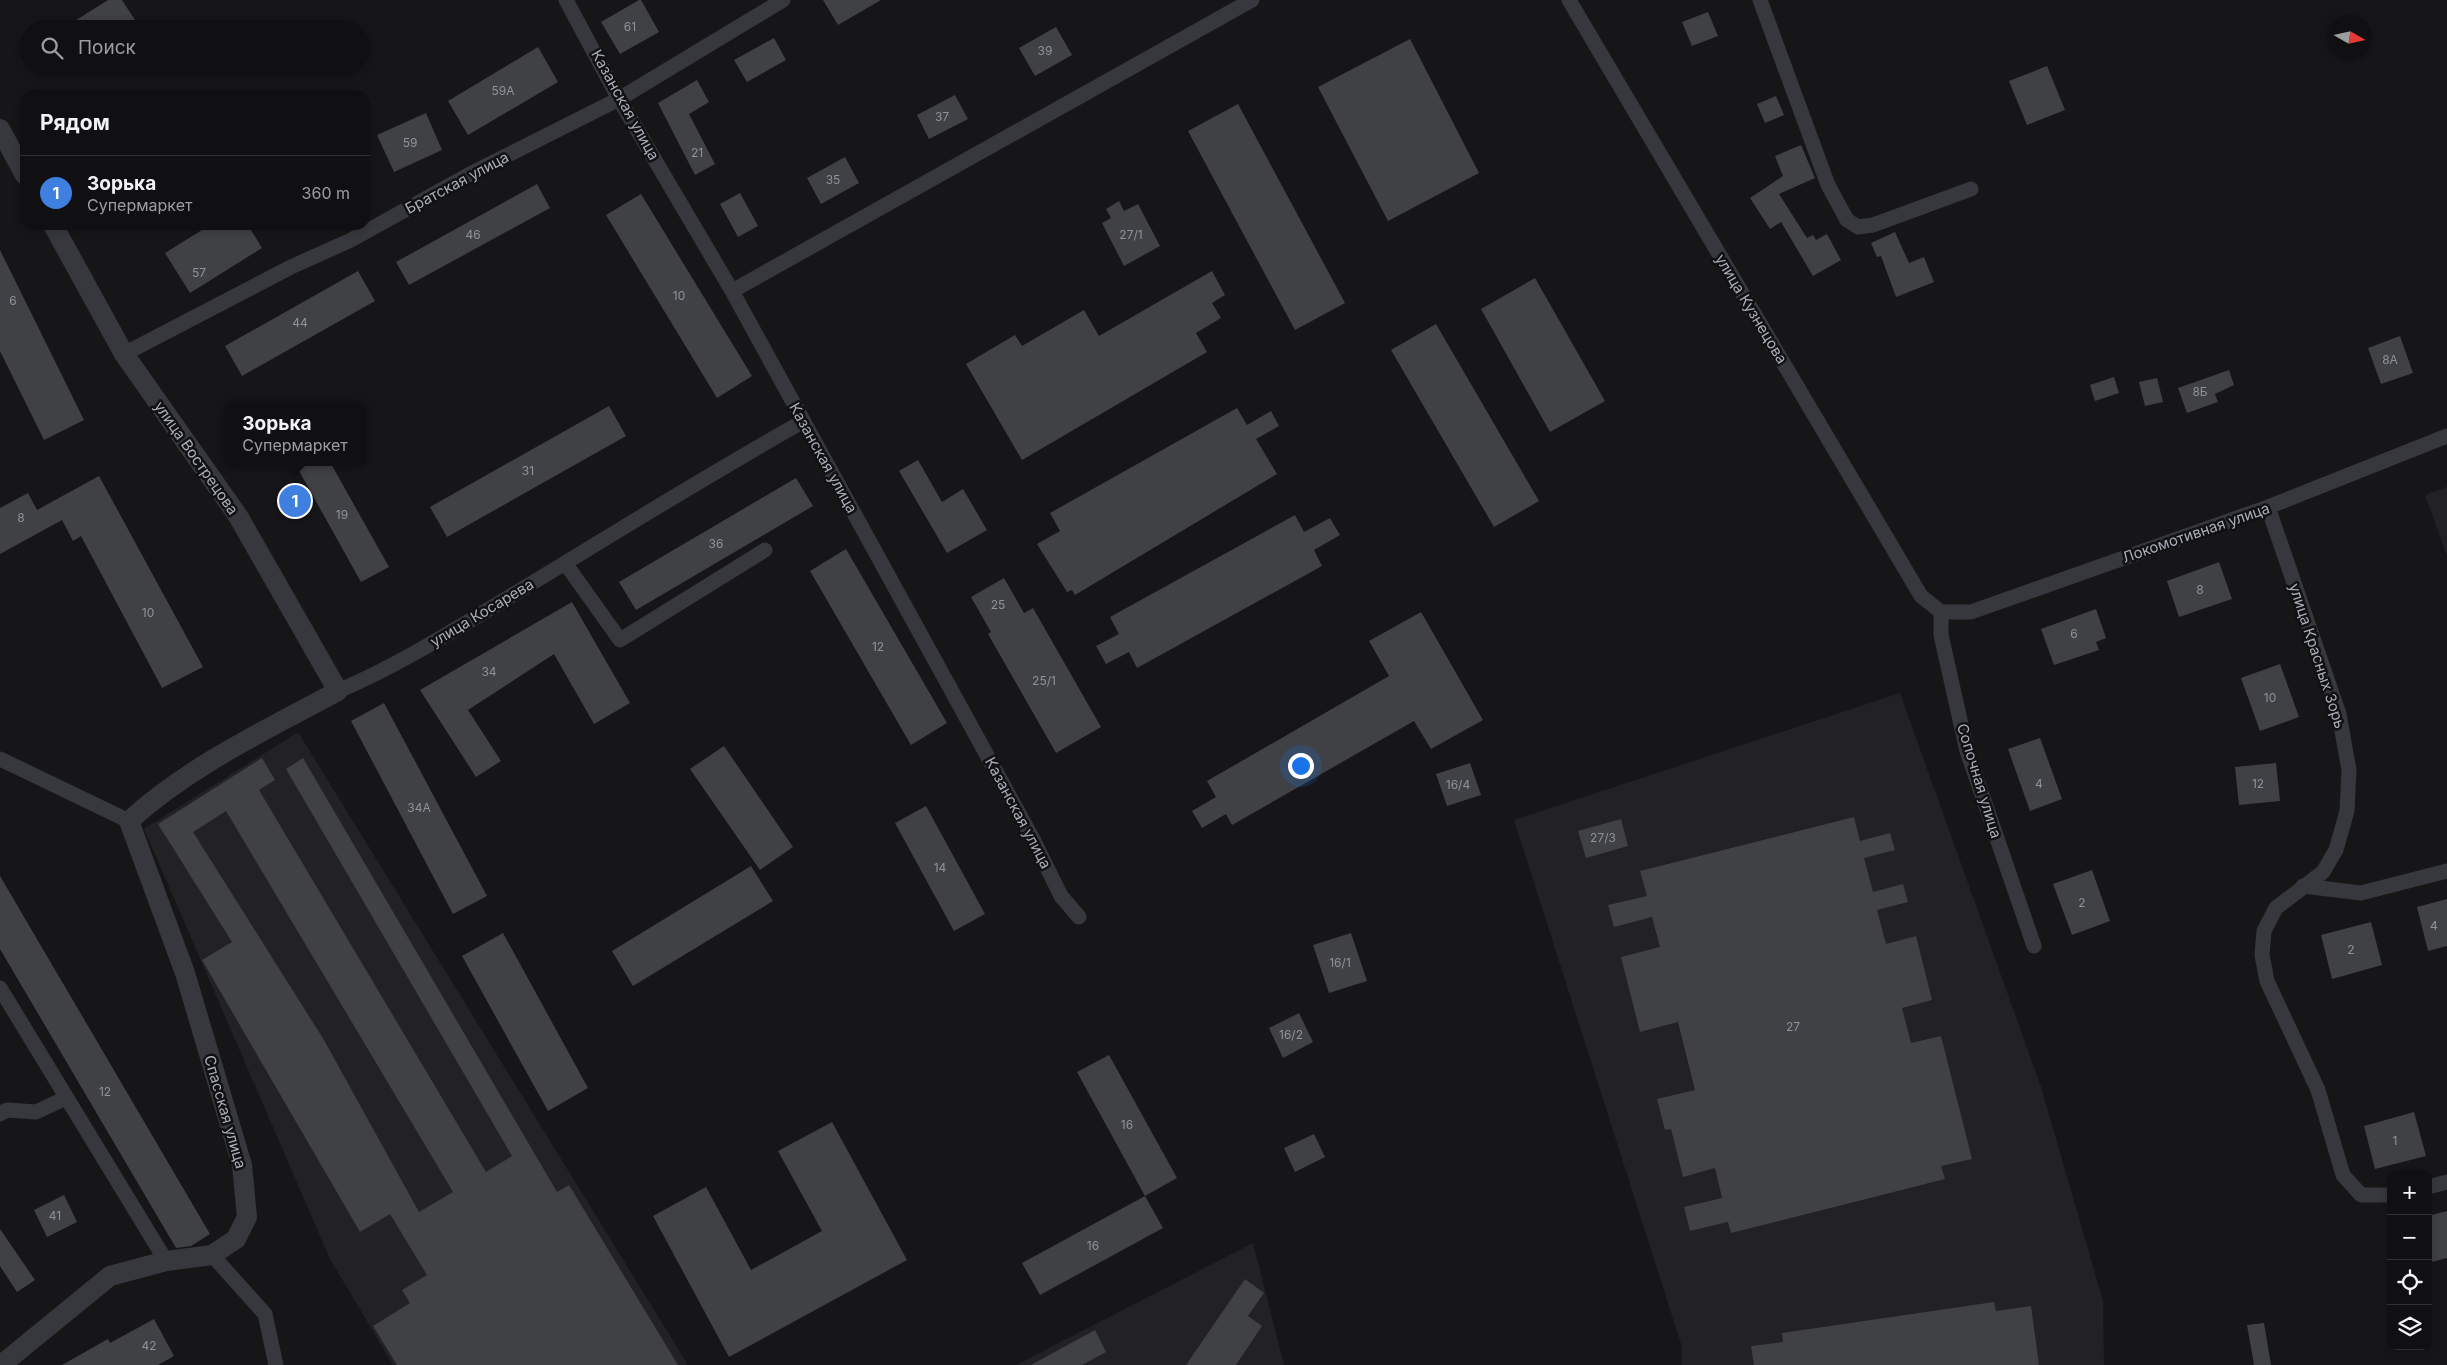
<!DOCTYPE html>
<html lang="ru">
<meta charset="utf-8">
<style>
body{margin:0;font-family:Inter,sans-serif;background:#1e1e20;color:#f1f3f6}
.controls{position:absolute;right:15px;bottom:15px;display:grid;overflow:hidden;border-radius:10px;box-shadow:0 2px 8px #0003}
.controls button{width:45px;height:45px;display:grid;place-items:center;padding:0;border:0;border-bottom:1px solid #303032;background:#101012;color:#f1f3f6;font:25px sans-serif}
.compass{position:absolute;left:2327px;top:15px;width:45px;height:45px;border-radius:50%;background:#101012;box-shadow:0 2px 8px #0003;rotate:99deg}
.you{position:absolute;left:1300px;top:765px;width:18px;height:18px;margin:-12px;border:4px solid #fff;border-radius:50%;background:#1a73e8;box-shadow:0 0 0 8px #1a73e833}
.badge{display:grid;place-items:center;width:32px;height:32px;border-radius:50%;background:#7c3aed;color:#fff;font-size:16px;font-weight:700}
.pin{position:absolute;translate:-50% -50%;border:2px solid #fff;box-shadow:0 1px 5px #0006}
.popup{position:absolute;left:224px;top:401px;width:142px;height:65px;box-sizing:border-box;display:grid;place-content:center;border-radius:10px;background:#101012;filter:drop-shadow(0 1px 4px #0005);font-size:16px;white-space:nowrap;color:#9c9d9f}
.popup b{font-size:19px;color:#f1f3f6}
.popup::after{content:'';position:absolute;left:50%;top:100%;margin-left:-10px;border:10px solid transparent;border-top-color:#101012}
.list{margin:0;padding:0;list-style:none}
h2{display:flex;justify-content:space-between;align-items:center;height:65px;margin:0;padding:0 20px;font-size:21px}
h2 small{font-size:16px;font-weight:400;color:#9c9d9f}
.list li{display:grid;grid-template-columns:32px 1fr auto;gap:15px;align-items:center;box-sizing:border-box;height:75px;padding:0 20px;border-top:1px solid #303032}
.list b{display:block;font-size:19px;white-space:nowrap}
.list p{margin:0;font-size:16px;white-space:nowrap;color:#9c9d9f}
.list em{font-size:16px;font-style:normal;color:#9c9d9f}
.icon{flex:none;width:28px;height:28px;fill:none;stroke:currentColor;stroke-width:2;stroke-linecap:round;stroke-linejoin:round}
.map{position:relative;flex:none;width:2447px;height:1365px;overflow:hidden}
.search{position:absolute;background:#101012;box-shadow:0 2px 8px #0003;left:20px;top:20px;width:350px;height:55px;display:flex;align-items:center;gap:12px;box-sizing:border-box;padding:0 18px;border-radius:28px;color:#9c9d9f;font-size:19px}
.panel{position:absolute;background:#101012;box-shadow:0 2px 8px #0003;left:20px;top:90px;width:350px;height:140px;border-radius:15px}
.map>svg:first-child{display:block}
.built{fill:#222225}
.building{fill:#404145;fill-rule:evenodd}
.lines{fill:none;stroke-linecap:round;stroke-linejoin:round}
.minor{stroke:#37383d;stroke-width:15}
.tertiary{stroke:#37383d;stroke-width:20}
.labels{text-anchor:middle;stroke-width:5;stroke-linejoin:round;paint-order:stroke}
.number-label{font-size:12px;fill:#8e929b}
.street-label{font-size:15px;fill:#a8adb8;stroke:#111113}
</style>
<div class="map">
<svg width="2447" height="1365" viewBox="0 0 2447 1365">
<rect width="100%" height="100%" fill="#161618"/>
<path class="built" d="M2447,487V556L2425,495Z
M1900,693L2041,1087L2103,1301L2104,1365H1682V1347L1514,820Z
M298,732L688,1365H393L330,1259L144,829Z
M1253,1243L1284,1365H1016Z"/>
<path class="building" d="M108,0H122L135,20L121,29H62Z
M639,0H641L659,32L620,54L601,22Z
M823,0H881L838,25Z
M1708,12L1718,36L1692,46L1682,22Z
M1056,27L1072,55L1035,76L1019,48Z
M774,38L786,60L747,82L734,60Z
M1410,39L1479,173L1388,221L1318,87Z
M538,47L558,82L468,135L448,101Z
M2047,66L2065,110L2027,125L2009,81Z
M697,80L709,102L689,114L715,164L695,175L658,103Z
M955,95L968,119L929,139L917,115Z
M1776,96L1784,115L1765,123L1757,104Z
M1238,104L1345,303L1295,330L1188,131Z
M426,113L442,150L394,172L377,135Z
M1801,145L1815,178L1779,194L1807,238L1813,235L1816,240L1827,234L1841,260L1813,276L1781,222L1770,229L1750,198L1783,176L1775,156Z
M845,157L859,183L821,204L807,178Z
M537,184L550,208L409,285L396,262Z
M740,193L758,226L738,237L720,204Z
M641,194L752,376L717,398L606,215Z
M1119,201L1124,211L1138,204L1160,246L1124,266L1102,223L1111,218L1106,209Z
M210,225H248L262,248L190,293L165,253Z
M1895,232L1909,263L1924,257L1934,282L1896,297L1881,256L1877,257L1871,243Z
M0,250L84,420L44,440L0,351Z
M358,271L375,301L242,376L225,346Z
M1212,271L1225,295L1212,303L1221,318L1196,333L1207,352L1022,460L966,364L1015,335L1022,346L1084,310L1099,336Z
M1535,278L1605,401L1550,432L1481,309Z
M1436,324L1539,501L1494,527L1391,350Z
M2400,336L2413,373L2381,384L2368,348Z
M2229,370L2234,385L2215,394L2218,402L2187,413L2178,388Z
M2114,377L2119,393L2095,401L2090,385Z
M2157,378L2163,402L2145,406L2139,382Z
M609,406L626,436L447,537L430,507Z
M1237,408L1247,425L1271,411L1279,426L1256,439L1277,474L1075,595L1072,590L1067,592L1037,544L1060,531L1050,513Z
M918,460L942,502L963,489L987,530L947,553L899,471Z
M294,462H330L389,567L361,582Z
M99,476L203,667L162,688L81,536L73,541L62,520L0,554V508L28,493L37,510Z
M796,478L813,506L636,610L619,582Z
M1295,515L1304,532L1330,518L1340,535L1314,550L1322,566L1137,668L1129,652L1106,664L1096,646L1119,634L1110,617Z
M846,549L947,723L911,745L810,571Z
M2219,562L2232,599L2179,617L2167,581Z
M1004,578L1024,613L1033,608L1101,727L1056,753L988,634L991,632L971,597Z
M572,602L630,703L594,724L554,654L468,710L501,761L476,777L420,690Z
M2096,609L2106,638L2096,642L2099,650L2054,665L2041,629Z
M1421,612L1483,720L1431,749L1414,721L1232,825L1226,814L1202,828L1192,811L1216,797L1207,781L1389,676L1369,641Z
M2280,664L2299,717L2260,731L2241,678Z
M384,703L487,896L453,914L351,721Z
M2040,738L2062,799L2030,811L2008,749Z
M724,746L793,847L760,870L690,769Z
M262,758L275,780L259,790L486,1172L512,1156L286,769L303,758L557,1192L569,1185L678,1365H397L373,1326L410,1303L402,1290L427,1275L390,1214L360,1232L202,960L232,942L158,824ZM226,811L453,1192L419,1212L324,1040L193,832Z
M1470,763L1481,795L1447,806L1436,774Z
M2276,763L2280,801L2239,805L2235,767Z
M926,806L985,914L954,931L895,823Z
M1854,817L1860,841L1890,833L1895,850L1864,858L1873,892L1903,884L1908,902L1877,910L1886,944L1916,936L1932,1000L1902,1008L1911,1043L1941,1036L1972,1159L1941,1166L1945,1179L1731,1233L1728,1222L1690,1231L1684,1207L1722,1198L1715,1168L1683,1177L1671,1129L1665,1130L1657,1099L1695,1090L1678,1022L1640,1032L1621,957L1660,947L1652,917L1614,927L1608,905L1647,896L1640,871Z
M1621,819L1628,846L1586,858L1578,831Z
M751,866L773,901L633,986L612,951Z
M2092,870L2110,921L2072,935L2053,884Z
M0,876L210,1234L191,1246L176,1248L0,949Z
M2447,899V946L2428,951L2417,907Z
M2371,922L2382,965L2332,979L2321,935Z
M503,933L588,1088L548,1111L462,956Z
M1351,933L1367,981L1329,993L1313,945Z
M1299,1013L1313,1042L1283,1058L1269,1028Z
M1109,1055L1177,1178L1145,1196L1077,1072Z
M2414,1112L2426,1156L2375,1169L2364,1126Z
M832,1122L907,1260L729,1357L653,1216L706,1187L751,1270L822,1231L778,1151Z
M1314,1134L1325,1157L1295,1172L1284,1148Z
M64,1195L77,1222L47,1237L34,1210Z
M1145,1196L1163,1228L1040,1295L1022,1263Z
M2447,1211V1258L2428,1263V1216Z
M0,1229L35,1280L17,1292L0,1266Z
M1245,1279L1264,1293L1248,1316L1262,1326L1236,1365H1186Z
M1994,1302L1996,1311L2031,1306L2039,1365H1754L1751,1346L1783,1342L1782,1333Z
M154,1319L174,1356L158,1365H62L108,1339L110,1343Z
M2264,1323L2271,1365H2254L2247,1325Z
M1095,1330L1106,1352L1082,1365H1031Z"/>
<g class="lines">
<path class="minor" d="M566,0L619,99L732,291L1033,839L1061,896L1079,917
M1569,0L1921,596L1941,612
M1760,0L1828,185L1847,220L1858,227L1873,225L1971,189
M732,291L1252,0
M124,354L291,267L351,240L470,174L619,99L783,0
M2268,507L2339,714L2349,770L2347,811L2336,850L2323,872L2276,908L2264,931L2262,955L2267,981L2318,1090L2343,1175L2361,1195H2391
M565,563L620,640L765,550
M1941,612H1971L2268,507L2447,436
M1941,612V635L1967,751L2034,946
M338,691C402,664 460,626 519,591C613,534 706,476 802,422
M0,759L129,821
M2303,886L2361,893L2447,871
M0,988L166,1261
M0,1114L7,1110L36,1112L66,1098
M2428,1187L2447,1182
M212,1255L265,1314L276,1365"/>
<path class="tertiary" d="M0,129L25,175
M1,1365L110,1276L166,1261L212,1255L236,1239L247,1217L242,1165L185,973L129,821C189,766 266,730 338,691L238,516L124,354L53,225"/>
</g>
<g class="labels">
<g class="number-label">
<text x="630" y="31">61</text>
<text x="1045" y="55">39</text>
<text x="503" y="95">59А</text>
<text x="942" y="121">37</text>
<text x="410" y="147">59</text>
<text x="697" y="157">21</text>
<text x="833" y="184">35</text>
<text x="473" y="239">46</text>
<text x="1131" y="239">27/1</text>
<text x="199" y="277">57</text>
<text x="679" y="300">10</text>
<text x="13" y="305">6</text>
<text x="300" y="327">44</text>
<text x="2390" y="364">8А</text>
<text x="2200" y="396">8Б</text>
<text x="528" y="475">31</text>
<text x="342" y="519">19</text>
<text x="21" y="522">8</text>
<text x="716" y="548">36</text>
<text x="2200" y="594">8</text>
<text x="998" y="609">25</text>
<text x="148" y="617">10</text>
<text x="2074" y="638">6</text>
<text x="878" y="651">12</text>
<text x="489" y="676">34</text>
<text x="1044" y="685">25/1</text>
<text x="2270" y="702">10</text>
<text x="2039" y="788">4</text>
<text x="2258" y="788">12</text>
<text x="1458" y="789">16/4</text>
<text x="419" y="812">34А</text>
<text x="1603" y="842">27/3</text>
<text x="940" y="872">14</text>
<text x="2082" y="907">2</text>
<text x="2434" y="930">4</text>
<text x="2351" y="954">2</text>
<text x="1340" y="967">16/1</text>
<text x="1793" y="1031">27</text>
<text x="1291" y="1039">16/2</text>
<text x="105" y="1096">12</text>
<text x="1127" y="1129">16</text>
<text x="2395" y="1145">1</text>
<text x="55" y="1220">41</text>
<text x="1093" y="1250">16</text>
<text x="149" y="1350">42</text>
</g>
<g class="street-label">
<text transform="translate(625 105) rotate(61)" y="5">Казанская улица</text>
<text transform="translate(457 183) rotate(-28)" y="5">Братская улица</text>
<text transform="translate(1751 309) rotate(59)" y="5">улица Кузнецова</text>
<text transform="translate(196 458) rotate(55)" y="5">улица Вострецова</text>
<text transform="translate(823 458) rotate(61)" y="5">Казанская улица</text>
<text transform="translate(2196 533) rotate(-19)" y="5">Локомотивная улица</text>
<text transform="translate(482 613) rotate(-31)" y="5">улица Косарева</text>
<text transform="translate(2317 656) rotate(72)" y="5">улица Красных Зорь</text>
<text transform="translate(1979 781) rotate(73)" y="5">Сопочная улица</text>
<text transform="translate(1018 813) rotate(62)" y="5">Казанская улица</text>
<text transform="translate(225 1112) rotate(74)" y="5">Спасская улица</text>
</g>
</g>
</svg>
<div class="controls">
<button>+</button>
<button>−</button>
<button><svg class="icon" aria-label="locate" viewBox="0 0 24 24"><circle cx="12" cy="12" r="6"/><path d="M12 2v4M12 18v4M2 12h4M18 12h4"/></svg></button>
<button><svg class="icon" aria-label="layers" viewBox="0 0 24 24"><path d="M12 4l9 5-9 5-9-5zM3 14l9 5 9-5"/></svg></button>
</div>
<svg class="compass" viewBox="-18 -18 36 36"><path d="M0-13l5 13h-10z" fill="#e53935"/><path d="M0 13l5-13h-10z" fill="#9c9d9f"/></svg>
<div class="you"></div>
<div class="pin badge" style="left:295px;top:501px;background:#3f7fe0">1</div>
<div class="popup"><b>Зорька</b>Супермаркет</div>
<div class="search"><svg class="icon" aria-label="search" viewBox="0 0 24 24"><circle cx="10" cy="10" r="6"/><path d="M15 15l6 6"/></svg>Поиск</div>
<section class="panel">
<h2>Рядом<small></small></h2>
<ul class="list">
<li><span class="badge" style="background:#3f7fe0">1</span><div><b>Зорька</b><p>Супермаркет</p></div><em>360 m</em></li>
</ul>
</section>
</div>
